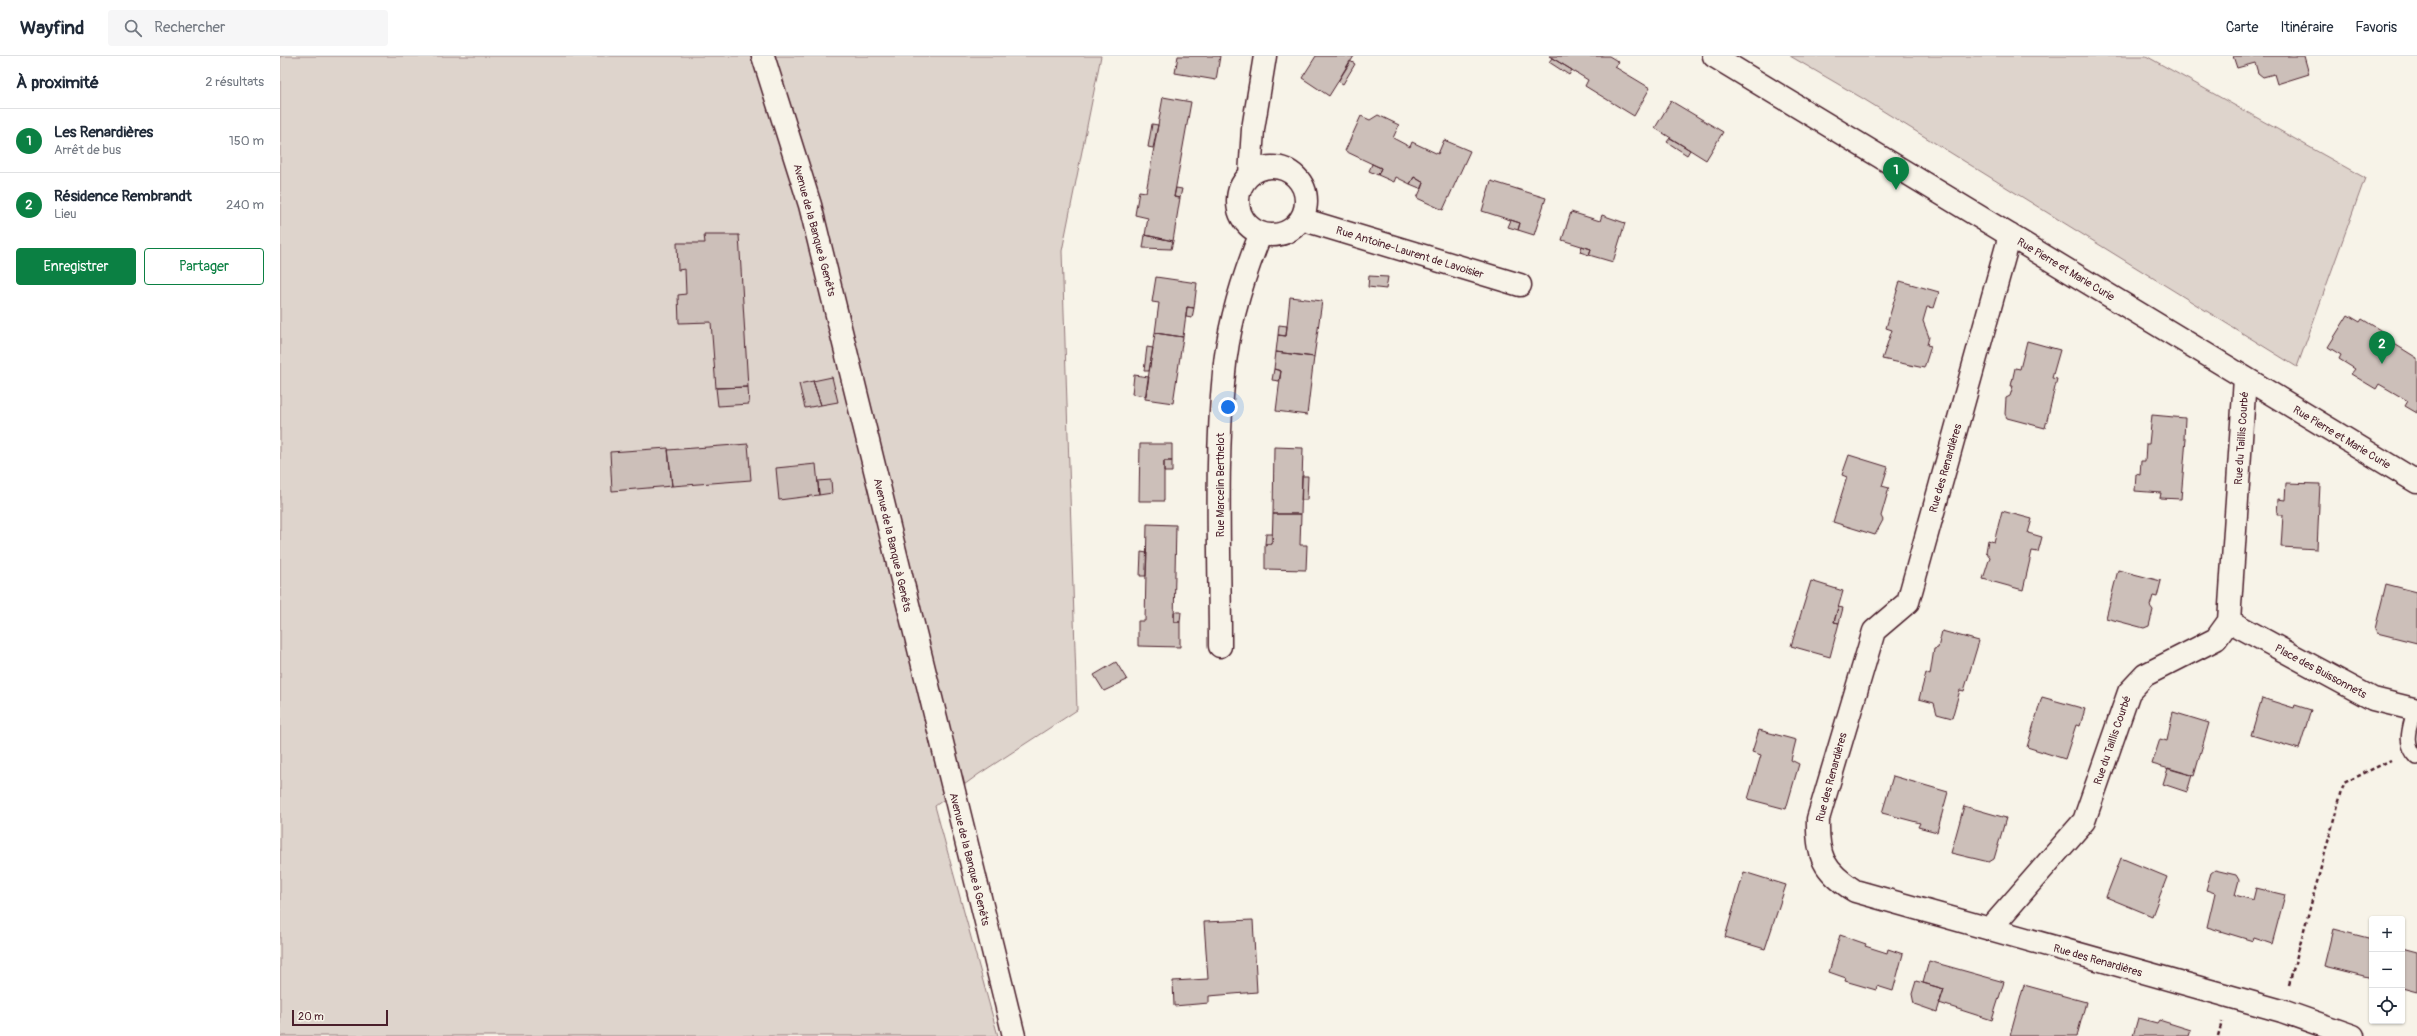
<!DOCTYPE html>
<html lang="fr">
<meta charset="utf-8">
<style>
body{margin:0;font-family:Pangolin,sans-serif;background:#f6f6f7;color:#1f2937}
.controls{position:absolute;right:12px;bottom:12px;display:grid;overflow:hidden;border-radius:4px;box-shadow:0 1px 3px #0004}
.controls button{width:36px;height:36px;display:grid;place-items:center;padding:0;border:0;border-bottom:1px solid #e0e1e3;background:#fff;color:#1f2937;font:20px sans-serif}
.scale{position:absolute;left:12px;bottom:10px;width:96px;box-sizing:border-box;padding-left:4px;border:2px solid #4a1f2b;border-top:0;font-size:11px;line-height:14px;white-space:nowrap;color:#4a1f2b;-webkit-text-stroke:3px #f7f3e8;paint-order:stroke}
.you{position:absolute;left:948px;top:351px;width:14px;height:14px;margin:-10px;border:3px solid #fff;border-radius:50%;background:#1a73e8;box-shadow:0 0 0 6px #1a73e833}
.badge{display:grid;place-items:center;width:26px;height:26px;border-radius:50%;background:#0b8043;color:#fff;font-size:13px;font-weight:700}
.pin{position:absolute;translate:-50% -33px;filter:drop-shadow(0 1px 2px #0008)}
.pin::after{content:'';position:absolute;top:21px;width:14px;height:12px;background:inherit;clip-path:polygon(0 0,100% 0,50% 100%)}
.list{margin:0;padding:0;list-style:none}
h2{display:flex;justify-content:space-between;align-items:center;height:52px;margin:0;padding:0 16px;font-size:17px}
h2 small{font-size:13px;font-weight:400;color:#747a83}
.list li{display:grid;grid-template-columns:26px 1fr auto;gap:12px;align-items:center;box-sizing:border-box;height:64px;padding:0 16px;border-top:1px solid #e0e1e3}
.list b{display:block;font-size:15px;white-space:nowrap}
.list p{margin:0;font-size:13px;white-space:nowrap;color:#747a83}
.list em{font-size:13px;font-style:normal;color:#747a83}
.actions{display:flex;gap:8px;padding:12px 16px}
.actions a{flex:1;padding:9px 0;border:1px solid #0b8043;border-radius:4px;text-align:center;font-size:14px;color:#0b8043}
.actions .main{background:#0b8043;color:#fff}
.icon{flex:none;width:22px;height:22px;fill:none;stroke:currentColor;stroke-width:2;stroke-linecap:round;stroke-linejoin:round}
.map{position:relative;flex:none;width:2137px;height:980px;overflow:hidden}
header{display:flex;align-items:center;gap:24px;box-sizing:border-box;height:56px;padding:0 20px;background:#fff;border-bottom:1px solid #e0e1e3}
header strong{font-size:19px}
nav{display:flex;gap:22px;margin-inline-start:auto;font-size:14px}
.search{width:280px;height:36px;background:#f6f6f7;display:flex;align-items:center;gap:10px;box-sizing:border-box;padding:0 14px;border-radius:4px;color:#747a83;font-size:15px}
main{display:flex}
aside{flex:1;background:#fff}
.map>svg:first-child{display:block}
.green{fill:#ded4cc;stroke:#947a7c}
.building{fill:#ccbfb9;stroke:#4a1f2b}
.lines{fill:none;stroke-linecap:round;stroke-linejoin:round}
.lane-casing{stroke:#4a1f2b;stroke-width:16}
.street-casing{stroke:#4a1f2b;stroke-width:25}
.secondary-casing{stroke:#4a1f2b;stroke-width:25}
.path{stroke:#4a1f2b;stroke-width:2.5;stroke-dasharray:4 3;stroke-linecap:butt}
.lane{stroke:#f7f3e8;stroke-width:13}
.street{stroke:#f7f3e8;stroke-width:22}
.secondary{stroke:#f7f3e8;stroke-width:22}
.labels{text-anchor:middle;stroke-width:3.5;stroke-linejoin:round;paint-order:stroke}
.street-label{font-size:11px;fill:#4a1f2b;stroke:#f7f3e8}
</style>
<header>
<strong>Wayfind</strong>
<div class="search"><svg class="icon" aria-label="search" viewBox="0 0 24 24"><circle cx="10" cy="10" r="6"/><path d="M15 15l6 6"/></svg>Rechercher</div>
<nav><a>Carte</a><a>Itinéraire</a><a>Favoris</a></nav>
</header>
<main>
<aside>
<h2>À proximité<small>2 résultats</small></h2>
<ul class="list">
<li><span class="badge">1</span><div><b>Les Renardières</b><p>Arrêt de bus</p></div><em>150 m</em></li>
<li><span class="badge">2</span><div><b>Résidence Rembrandt</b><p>Lieu</p></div><em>240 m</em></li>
</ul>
<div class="actions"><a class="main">Enregistrer</a><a>Partager</a></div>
</aside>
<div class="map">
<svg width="2137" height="980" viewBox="0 0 2137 980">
<rect width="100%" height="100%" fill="#f7f3e8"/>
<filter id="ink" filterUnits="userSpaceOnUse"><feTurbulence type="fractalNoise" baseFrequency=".025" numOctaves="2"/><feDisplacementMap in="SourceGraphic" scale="8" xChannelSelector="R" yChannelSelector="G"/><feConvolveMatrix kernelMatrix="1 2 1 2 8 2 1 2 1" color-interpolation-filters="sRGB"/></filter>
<g filter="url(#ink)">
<path class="green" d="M0,0H821L782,195L797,654L699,718L655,750L718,980H0Z
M1510,0H1866L2085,122L2017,311L1582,42Z"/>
<path class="building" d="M898,0H940L936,24L895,17Z
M1036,0H1074L1049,40L1022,22Z
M1269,0H1329L1339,6L1335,11L1370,32L1354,60L1305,30L1308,24Z
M1953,0H2024L2029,18L1997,28L1994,18L1983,21L1978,17L1975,7L1957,12Z
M1272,2L1292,14L1289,19L1269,6Z
M1070,5L1075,8L1063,28L1058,25Z
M883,41L911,46L894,141L900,142L893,185L865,179L868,162L855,159L859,135L866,136Z
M1391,45L1443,76L1426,104L1375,72Z
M1098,59L1119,69L1113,82L1130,91L1132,86L1158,98L1164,84L1190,95L1163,154L1137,142L1144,127L1134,121L1130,128L1116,121L1114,126L1098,119L1101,112L1065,95L1081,60L1090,64Z
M872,68L878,69L873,92L868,91Z
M1390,82L1410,94L1407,99L1387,86Z
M1092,108L1101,112L1098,119L1089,115Z
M1134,121L1144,127L1142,133L1130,128Z
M1211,125L1266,142L1254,179L1238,174L1240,167L1202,155Z
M896,132L902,133L900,142L894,141Z
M1291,156L1320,165L1322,159L1345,167L1333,206L1309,199L1311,193L1282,184Z
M1231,164L1240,167L1238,174L1228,171Z
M424,179H459L468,331L436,332L431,266L399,267L398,239L406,238L405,213L398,214L397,187H425Z
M865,179L893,185L891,193L863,192Z
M1302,190L1311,193L1309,199L1300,196Z
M1089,220L1108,221L1106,233L1088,231Z
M876,221L917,227L914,252L907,251L903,281L875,277L879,247L872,246Z
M1620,225L1659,236L1654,252L1647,251L1643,265L1649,281L1647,289L1651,290L1644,312L1602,303L1612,274L1606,272Z
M1010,241L1042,245L1034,301L996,296L998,279L1006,280Z
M907,251L914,252L912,262L906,261Z
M2068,259L2080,266L2082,263L2110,280L2108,284L2137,302V357L2125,350L2128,345L2099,328L2096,333L2071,318L2075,313L2059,303L2061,299L2048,291Z
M999,269L1007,270L1006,280L998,279Z
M875,277L903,281L893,347L865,343Z
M1747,285L1780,294L1772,322L1777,323L1765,372L1727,362L1725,358L1726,342L1730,340L1733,330H1731L1735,312L1740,313Z
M867,291L873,292L869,315H864Z
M996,296L1034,301L1027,359L996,355L1001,315L994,313Z
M994,313L1001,315L999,325L992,324Z
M854,319L869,321L866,340L852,338Z
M552,321L558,346L541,349L533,325Z
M533,325L541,349L525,352L519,328Z
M468,331L469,348L438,350L436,332Z
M1872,359L1905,362L1904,383H1906L1901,443L1880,442L1881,437L1855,435L1856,418L1860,419L1861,405H1865L1866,388H1869Z
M468,388L471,424L392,430L388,394Z
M860,388H892V405H884V445H859Z
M994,391L1023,392L1021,458H993Z
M388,392L392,430L332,435L330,396Z
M1569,399L1608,411L1602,430L1609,432L1601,460L1603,464L1595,479L1553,466L1567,421L1562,419Z
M884,405H892V416H884Z
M536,408L539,439L499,444L496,412Z
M1022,420H1028L1027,444H1021Z
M551,424L552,437L539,439L538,425Z
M2006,427L2040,428L2037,493L2001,491L2003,459H1997L1998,443L2005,444Z
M1722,455L1752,463L1748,477L1762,481L1758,496L1752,495L1743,534L1703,523L1710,501L1706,496L1708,484L1714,486Z
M993,458H1021L1020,489H1027L1026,514L985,513V488H992Z
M867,468L896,469L894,566H900V591L858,590V565H865Z
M986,478H992V488H985Z
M861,496L867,497L866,520H860Z
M1838,514L1881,525L1877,541L1873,540L1870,550L1873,554L1869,570L1864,572L1826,562Z
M1531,525L1563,535L1554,566L1559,567L1550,601L1511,590Z
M2106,528L2137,536V587L2097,577L2095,573Z
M1558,551L1563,552L1559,567L1554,566Z
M894,556H901L900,566H894Z
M1662,575L1699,585L1684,635L1680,634L1672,662L1657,658L1654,647L1639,643L1646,617L1650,619L1654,593L1658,592Z
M836,606L847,624L824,635L814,619Z
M1762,641L1805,653L1800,670L1796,669L1785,703L1747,691Z
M1982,642L2014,652L2015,649L2031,654L2019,693L1971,679Z
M1893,656L1929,667L1914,720L1872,708L1880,683L1887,685Z
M1479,674L1516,684L1511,704L1519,708L1506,753L1468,743L1481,699L1472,696Z
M1888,712L1912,719L1907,736L1883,728Z
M1613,720L1668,736L1657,776L1638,771L1640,767L1602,757Z
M1684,750L1726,762L1714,803L1709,806L1671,797Z
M1841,802L1887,821L1872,860L1826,841Z
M1935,814L1956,819L1959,824L1955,839L1973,844L1976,832L2005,839L1992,888L1974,882L1973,885L1927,871L1935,837L1926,834L1931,817Z
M1464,816L1506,829L1485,893L1445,881Z
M973,864L977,936L929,940V947L894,950L893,925L928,923L924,866Z
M2053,873L2092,883V922L2044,910Z
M1560,879L1586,888L1585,890L1607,897L1608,893L1623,898L1613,935L1597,930L1596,934L1565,925L1566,922L1549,916Z
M2122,892L2137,896V936L2122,932Z
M1649,905L1724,926L1712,964L1659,947L1664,933L1643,927Z
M1636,925L1664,933L1657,956L1634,948L1632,938Z
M1744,929L1806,946L1797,980H1730Z
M1858,962L1877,967L1879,964L1911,974L1909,980H1853Z"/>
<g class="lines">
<defs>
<path id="lane" d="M2134,654C2130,672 2122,687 2137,702"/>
<path id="street" d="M1434,0L2137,426
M958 145a34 34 0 1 1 68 0a34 34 0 1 1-68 0Z
M970,119L973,73L985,0
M1021,163L1240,229
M1730,179L1628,546L1594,575L1538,763C1537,800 1543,815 1575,835L2002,955L2073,980
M1949,565L2093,643L2137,654
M940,590C940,500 935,407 944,317C948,269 963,221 981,177
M1710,873L1804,765L1849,636L1865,619L1936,583L1949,565L1965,322"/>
<path id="secondary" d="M483,0L530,149L734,980"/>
</defs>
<use href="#lane" class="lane-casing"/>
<use href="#street" class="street-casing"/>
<use href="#secondary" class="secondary-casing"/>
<path class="path" d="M2009,929L2064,727L2111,704
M1938,980L1942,966"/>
<use href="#lane" class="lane"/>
<use href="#street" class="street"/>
<use href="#secondary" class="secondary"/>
</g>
</g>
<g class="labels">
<g class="street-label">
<text transform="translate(535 174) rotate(75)" y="4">Avenue de la Banque à Genêts</text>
<text transform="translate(1130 196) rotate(17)" y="4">Rue Antoine-Laurent de Lavoisier</text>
<text transform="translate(1786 213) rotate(31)" y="4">Rue Pierre et Marie Curie</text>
<text transform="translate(2062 381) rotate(31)" y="4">Rue Pierre et Marie Curie</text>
<text transform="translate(1961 382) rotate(-86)" y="4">Rue du Taillis Courbé</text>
<text transform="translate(1665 412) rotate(-74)" y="4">Rue des Renardières</text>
<text transform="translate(940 429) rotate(-90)" y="4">Rue Marcelin Berthelot</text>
<text transform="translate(613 489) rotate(77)" y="4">Avenue de la Banque à Genêts</text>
<text transform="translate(2041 615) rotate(28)" y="4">Place des Buissonnets</text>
<text transform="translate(1832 684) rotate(-71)" y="4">Rue du Taillis Courbé</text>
<text transform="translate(1551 721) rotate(-75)" y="4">Rue des Renardières</text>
<text transform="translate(690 803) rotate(76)" y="4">Avenue de la Banque à Genêts</text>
<text transform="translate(1818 904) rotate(16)" y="4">Rue des Renardières</text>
</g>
</g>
</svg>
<div class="controls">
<button>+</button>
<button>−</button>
<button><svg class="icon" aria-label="locate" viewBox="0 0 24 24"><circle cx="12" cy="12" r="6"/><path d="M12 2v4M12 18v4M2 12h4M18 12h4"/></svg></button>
</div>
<div class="scale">20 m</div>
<div class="you"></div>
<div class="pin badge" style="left:1616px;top:134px">1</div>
<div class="pin badge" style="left:2102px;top:308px">2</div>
</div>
</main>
